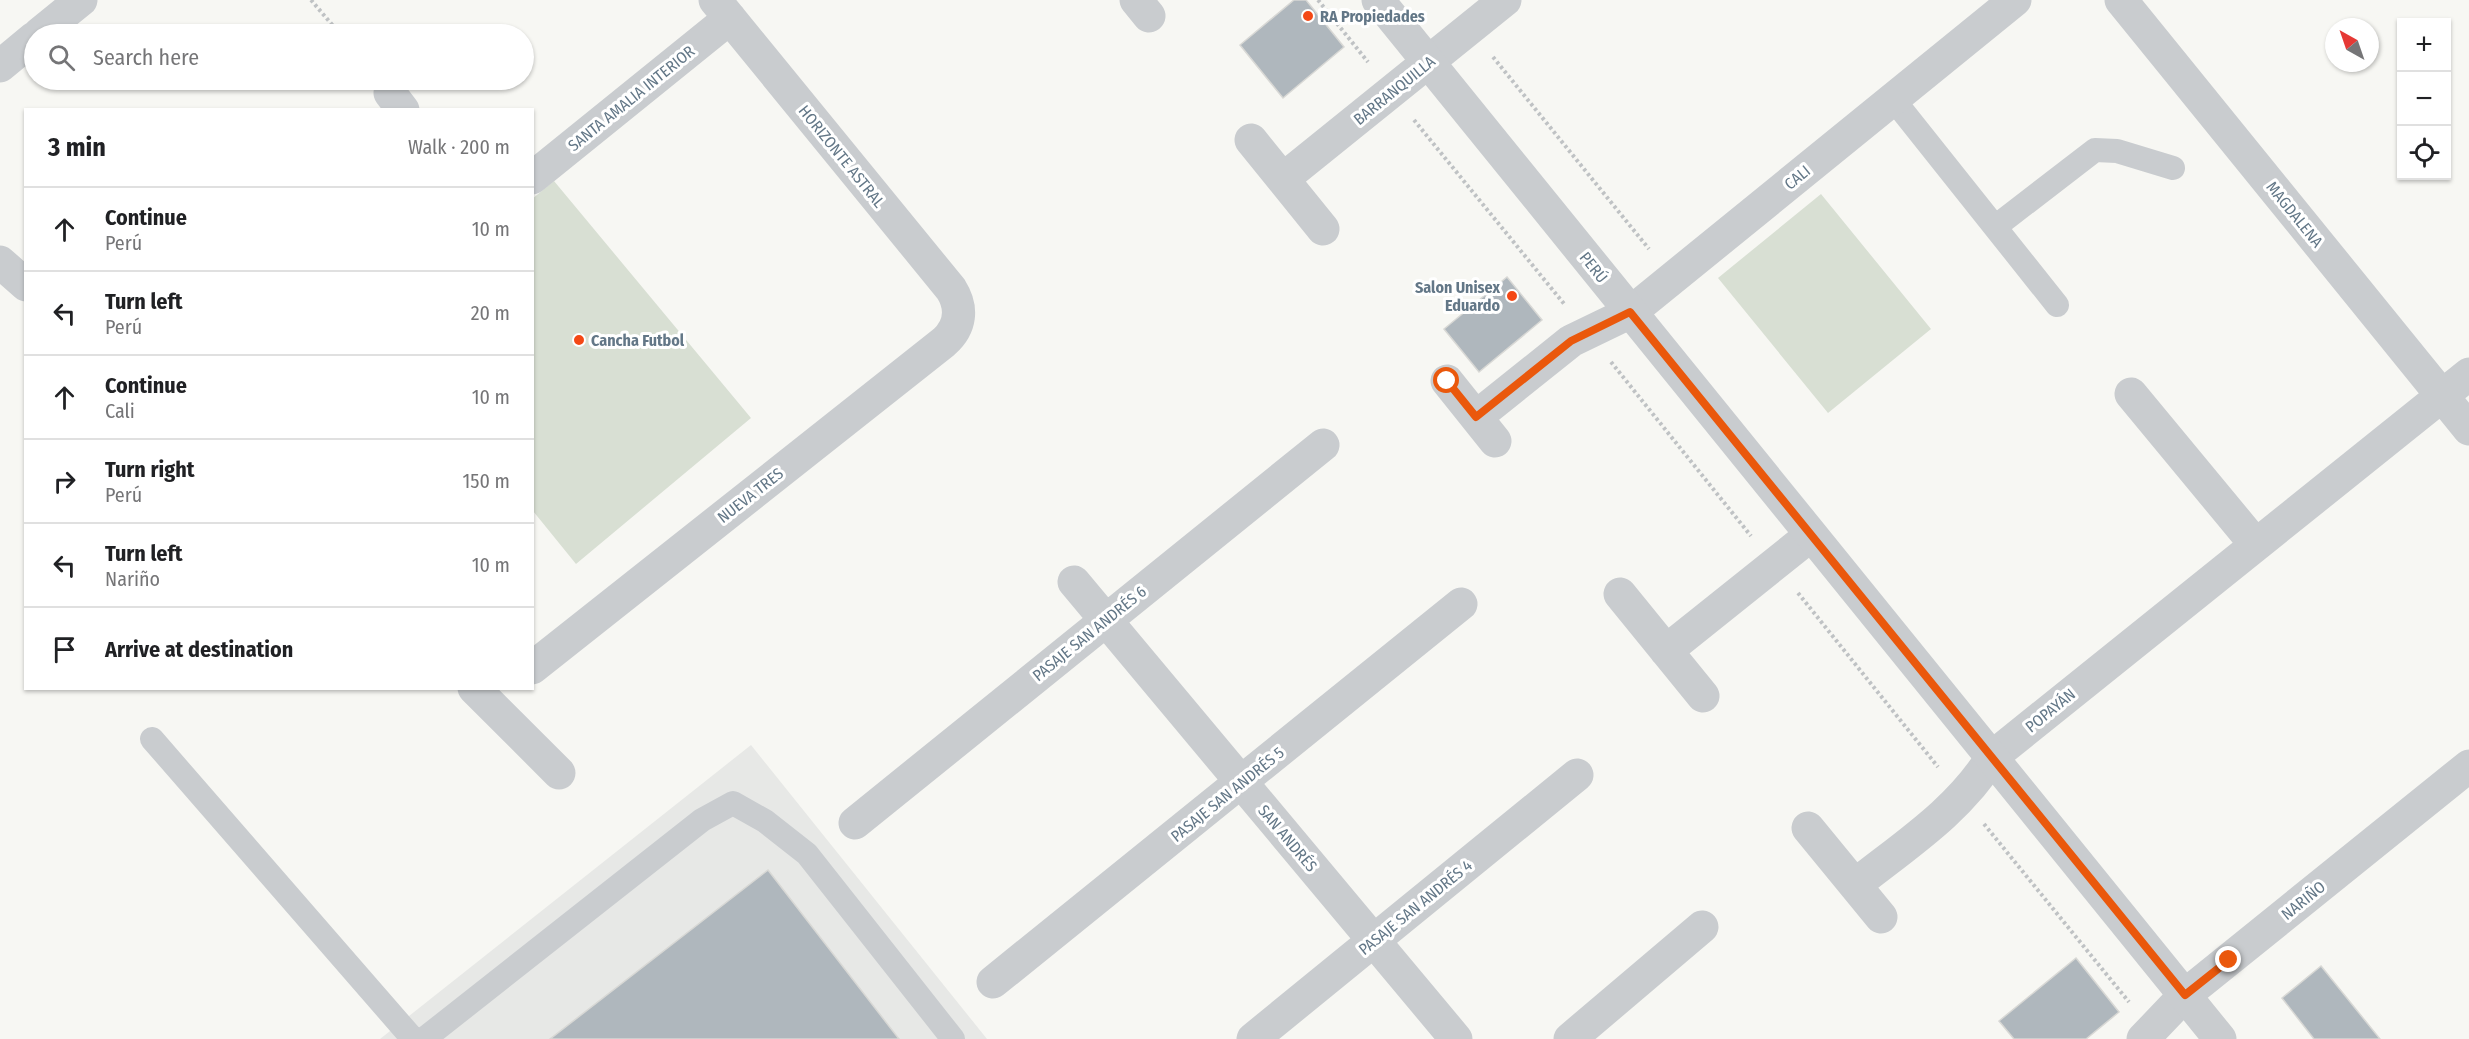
<!DOCTYPE html>
<meta charset="utf-8">
<style>
body{margin:0;font-family:"Fira Sans Condensed",sans-serif;background:#f6f6f6;color:#202124}
.controls{position:absolute;right:18px;top:18px;display:grid;overflow:hidden;border-radius:0px;box-shadow:0 2px 4px #0004}
.controls button{width:54px;height:54px;display:grid;place-items:center;padding:0;border:0;border-bottom:2px solid #e0e0e0;background:#fff;color:#202124;font:30px sans-serif}
.compass{position:absolute;left:2325px;top:18px;width:54px;height:54px;border-radius:50%;background:#fff;box-shadow:0 2px 4px #0004;rotate:320deg}
.stop{position:absolute;width:18px;height:18px;margin:-14px;border:4px solid #ea580c;border-radius:50%;background:#fff}
.stop.end{background:#ea580c;border-color:#fff;box-shadow:0 2px 6px #0008}
.list{margin:0;padding:0;list-style:none}
h2{display:flex;justify-content:space-between;align-items:center;height:78px;margin:0;padding:0 24px;font-size:26px}
h2 small{font-size:20px;font-weight:400;color:#757577}
.list li{display:grid;grid-template-columns:39px 1fr auto;gap:18px;align-items:center;box-sizing:border-box;height:84px;padding:0 24px;border-top:2px solid #e0e0e0}
.list b{display:block;font-size:22px;white-space:nowrap}
.list p{margin:0;font-size:20px;white-space:nowrap;color:#757577}
.list em{font-size:20px;font-style:normal;color:#757577}
.icon{flex:none;width:33px;height:33px;fill:none;stroke:currentColor;stroke-width:2;stroke-linecap:round;stroke-linejoin:round}
.map{position:relative;flex:none;width:2469px;height:1039px;overflow:hidden}
.search{position:absolute;background:#fff;box-shadow:0 2px 4px #0004;left:24px;top:24px;width:510px;height:66px;display:flex;align-items:center;gap:15px;box-sizing:border-box;padding:0 21px;border-radius:33px;color:#757577;font-size:22px}
.panel{position:absolute;background:#fff;box-shadow:0 2px 4px #0004;left:24px;top:108px;width:510px;height:582px;border-radius:0px}
.map>svg:first-child{display:block}
.built{fill:#e7e8e6}
.green{fill:#d8dfd3}
.building{fill:#afb7bd;stroke:#d8d8d5;stroke-width:1.5}
.lines{fill:none;stroke-linecap:round;stroke-linejoin:round}
.path{stroke:#bfc2c4;stroke-width:4;stroke-dasharray:3 3;stroke-linecap:butt}
.service{stroke:#c9cccf;stroke-width:24}
.minor{stroke:#c9cccf;stroke-width:33}
.tertiary{stroke:#c9cccf;stroke-width:33}
.route{stroke:#ea580c;stroke-width:8}
.poi-dot{fill:#f44815;stroke:#fff;stroke-width:2}
.labels{text-anchor:middle;stroke-width:6;stroke-linejoin:round;paint-order:stroke}
.poi-label{font-size:16px;font-weight:bold;fill:#637787;stroke:#fff;text-anchor:start}
.street-label{font-size:16px;fill:#637787;stroke:#fff}
</style>
<div class="map">
<svg width="2469" height="1039" viewBox="0 0 2469 1039">
<rect width="100%" height="100%" fill="#f7f7f3"/>
<path class="built" d="M751,745L987,1039H380Z"/>
<path class="green" d="M554,181L751,418L576,564L533,511L532,199Z
M1821,194L1931,329L1828,413L1718,278Z"/>
<path class="building" d="M1294,0H1306L1344,47L1283,98L1240,45Z
M1507,277L1542,320L1479,372L1444,329Z
M768,870L899,1039H550Z
M2076,958L2119,1012L2086,1039H2014L1999,1021Z
M2321,966L2380,1039H2314L2282,998Z"/>
<g class="lines">
<path class="path" d="M311,0L340,34
M1318,0L1368,62
M1493,57L1649,249
M1414,120L1565,305
M1611,362L1751,536
M1798,593L1938,767
M1984,824L2129,1002"/>
<path class="service" d="M1893,99L2057,305
M1995,227L2095,150L2117,151L2173,168
M152,739L413,1039
M424,1039L702,820L733,803L765,821L807,854L953,1039"/>
<path class="minor" d="M1136,0L1149,16
M2121,0L2469,429
M390,93L403,110
M1251,140L1323,229
M532,178L730,18
M1283,179L1505,0
M0,262L26,285
M1447,381L1495,441
M2131,394L2256,545
M1476,417L1571,341L1631,312L2015,0
M1074,582L1456,1039
M1620,594L1703,696
M1666,651L1811,535
M532,668L944,342C961,327 963,308 951,289L715,0
M474,688L559,773
M855,823L1323,445
M1808,828L1881,917
M1855,885C1904,846 1959,811 1992,757L2469,374
M993,982L1461,604
M1253,1039L1577,775
M1570,1039L1702,927
M2143,1039L2185,995L2469,766"/>
<path class="tertiary" d="M1378,0L2220,1039
M39,34L81,0
M0,66L34,38"/>
</g>
<g class="lines">
<path class="route" d="M1447,381L1476,417L1571,341L1630,312L2185,995L2229,960"/>
</g>
<g class="poi-dot">
<circle cx="1308" cy="16" r="6"/>
<circle cx="1512" cy="296" r="6"/>
<circle cx="579" cy="340" r="6"/>
</g>
<g class="labels">
<g class="poi-label">
<text x="1320" y="22">RA Propiedades</text>
<text x="1500" y="293" text-anchor="end">Salon Unisex<tspan x="1500" dy="18">Eduardo</tspan></text>
<text x="591" y="346">Cancha Futbol</text>
</g>
<g class="street-label">
<text transform="translate(1394 90) rotate(-39)" y="6">BARRANQUILLA</text>
<text transform="translate(631 98) rotate(-39)" y="6">SANTA AMALIA INTERIOR</text>
<text transform="translate(842 156) rotate(51)" y="6">HORIZONTE ASTRAL</text>
<text transform="translate(1797 177) rotate(-39)" y="6">CALI</text>
<text transform="translate(2295 214) rotate(51)" y="6">MAGDALENA</text>
<text transform="translate(1594 267) rotate(51)" y="6">PERÚ</text>
<text transform="translate(750 495) rotate(-38)" y="6">NUEVA TRES</text>
<text transform="translate(1089 633) rotate(-39)" y="6">PASAJE SAN ANDRÉS 6</text>
<text transform="translate(2050 710) rotate(-39)" y="6">POPAYÁN</text>
<text transform="translate(1227 794) rotate(-39)" y="6">PASAJE SAN ANDRÉS 5</text>
<text transform="translate(1288 838) rotate(50)" y="6">SAN ANDRÉS</text>
<text transform="translate(2303 900) rotate(-39)" y="6">NARIÑO</text>
<text transform="translate(1415 907) rotate(-39)" y="6">PASAJE SAN ANDRÉS 4</text>
</g>
</g>
</svg>
<div class="controls">
<button>+</button>
<button>−</button>
<button><svg class="icon" aria-label="locate" viewBox="0 0 24 24"><circle cx="12" cy="12" r="6"/><path d="M12 2v4M12 18v4M2 12h4M18 12h4"/></svg></button>
</div>
<svg class="compass" viewBox="-18 -18 36 36"><path d="M0-13l5 13h-10z" fill="#e53935"/><path d="M0 13l5-13h-10z" fill="#757577"/></svg>
<div class="stop" style="left:1447px;top:381px"></div>
<div class="stop end" style="left:2229px;top:960px"></div>
<div class="search"><svg class="icon" aria-label="search" viewBox="0 0 24 24"><circle cx="10" cy="10" r="6"/><path d="M15 15l6 6"/></svg>Search here</div>
<section class="panel">
<h2>3 min<small>Walk · 200 m</small></h2>
<ul class="list">
<li><svg class="icon" aria-label="ahead" viewBox="0 0 24 24"><path d="M12 20V5M6 11l6-6 6 6"/></svg><div><b>Continue</b><p>Perú</p></div><em>10 m</em></li>
<li><svg class="icon" aria-label="left" viewBox="0 0 24 24"><path d="M17 20v-9H6M10 6l-5 5 5 5"/></svg><div><b>Turn left</b><p>Perú</p></div><em>20 m</em></li>
<li><svg class="icon" aria-label="ahead" viewBox="0 0 24 24"><path d="M12 20V5M6 11l6-6 6 6"/></svg><div><b>Continue</b><p>Cali</p></div><em>10 m</em></li>
<li><svg class="icon" aria-label="right" viewBox="0 0 24 24"><path d="M7 20v-9h11M14 6l5 5-5 5"/></svg><div><b>Turn right</b><p>Perú</p></div><em>150 m</em></li>
<li><svg class="icon" aria-label="left" viewBox="0 0 24 24"><path d="M17 20v-9H6M10 6l-5 5 5 5"/></svg><div><b>Turn left</b><p>Nariño</p></div><em>10 m</em></li>
<li><svg class="icon" aria-label="arrive" viewBox="0 0 24 24"><path d="M6 21V4h12l-3 4 3 4H6"/></svg><div><b>Arrive at destination</b></div></li>
</ul>
</section>
</div>
